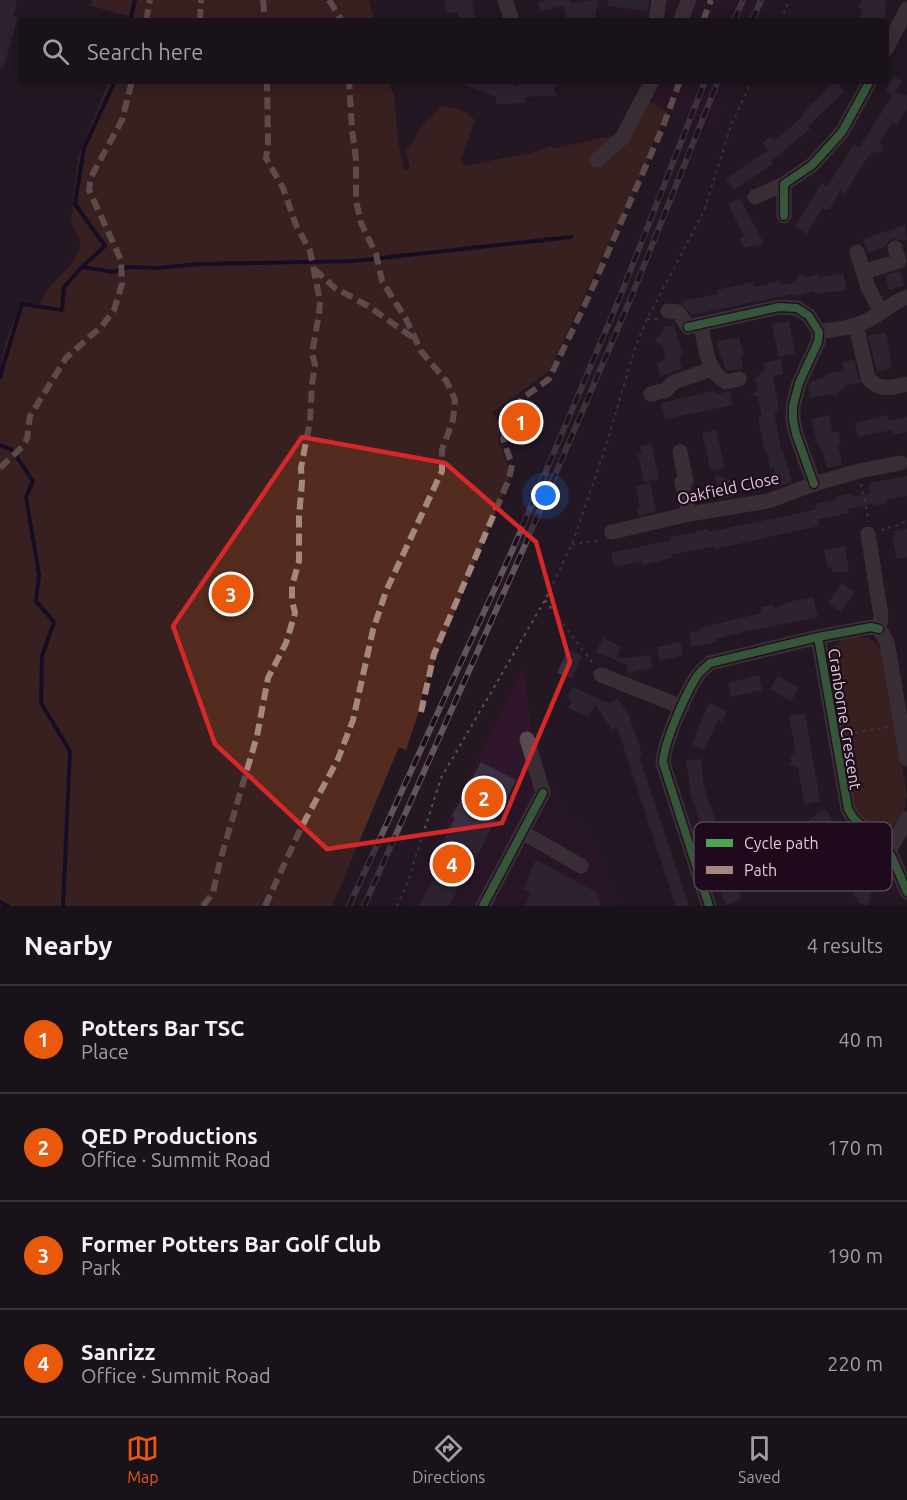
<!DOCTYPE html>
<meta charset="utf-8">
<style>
body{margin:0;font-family:Ubuntu,sans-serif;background:#231b23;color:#f1f3f6}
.you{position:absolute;left:546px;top:496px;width:21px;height:21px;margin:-15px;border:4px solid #fff;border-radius:50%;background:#1a73e8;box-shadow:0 0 0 9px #1a73e833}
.badge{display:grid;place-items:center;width:39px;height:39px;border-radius:50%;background:#ea580c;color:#fff;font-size:20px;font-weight:700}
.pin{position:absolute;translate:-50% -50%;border:3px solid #fff;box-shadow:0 2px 6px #0006}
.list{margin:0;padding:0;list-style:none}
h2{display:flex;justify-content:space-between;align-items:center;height:78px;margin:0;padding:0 24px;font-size:26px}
h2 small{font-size:20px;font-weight:400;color:#9f9ea2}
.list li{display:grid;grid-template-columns:39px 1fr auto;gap:18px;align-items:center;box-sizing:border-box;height:108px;padding:0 24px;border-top:2px solid #383239}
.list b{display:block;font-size:22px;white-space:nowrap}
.list p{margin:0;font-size:20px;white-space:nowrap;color:#9f9ea2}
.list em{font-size:20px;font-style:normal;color:#9f9ea2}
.icon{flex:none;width:33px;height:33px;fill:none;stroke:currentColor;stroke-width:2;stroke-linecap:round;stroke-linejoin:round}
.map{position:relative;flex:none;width:907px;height:906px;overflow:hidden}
.search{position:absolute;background:#1a121a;box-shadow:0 3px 15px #0003;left:18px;right:18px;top:18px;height:66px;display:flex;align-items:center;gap:15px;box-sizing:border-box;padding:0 21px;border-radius:6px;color:#9f9ea2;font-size:22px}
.sheet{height:510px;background:#1a121a}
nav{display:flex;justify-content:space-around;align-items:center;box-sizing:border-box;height:84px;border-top:2px solid #383239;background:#1a121a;font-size:16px;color:#9f9ea2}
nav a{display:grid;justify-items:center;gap:3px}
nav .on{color:#ea580c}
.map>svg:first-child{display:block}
.built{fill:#2f162c}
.green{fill:#532b1f}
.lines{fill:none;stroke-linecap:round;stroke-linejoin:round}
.stream{stroke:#030227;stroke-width:4}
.building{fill:#3a3042}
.path{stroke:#5c5156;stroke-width:2;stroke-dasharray:3 4.5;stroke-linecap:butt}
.minor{stroke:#574b4e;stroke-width:15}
.rail-casing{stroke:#60555b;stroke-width:6}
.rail{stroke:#1e0a1c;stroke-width:4;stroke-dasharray:11;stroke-linecap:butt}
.quiet{stroke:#a5887d;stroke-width:6;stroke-dasharray:12 6;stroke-linecap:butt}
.cycleway-casing{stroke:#1e0a1c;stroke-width:11}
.cycleway{stroke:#4ca352;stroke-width:8}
.marked{fill:none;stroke:#d62828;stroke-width:4.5;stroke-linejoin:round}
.labels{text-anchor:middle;stroke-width:4.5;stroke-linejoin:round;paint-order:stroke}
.street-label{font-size:16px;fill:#dccdd9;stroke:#1e0a1c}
.key{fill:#1e0a1c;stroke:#574455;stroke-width:1.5}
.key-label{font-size:16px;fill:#dccdd9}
</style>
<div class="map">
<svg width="907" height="906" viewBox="0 0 907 906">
<rect width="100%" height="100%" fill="#231822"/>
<path class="built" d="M584,0H767L758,21H612L613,11L583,7Z
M639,81H732L712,129L667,112L649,101L616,135Z
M524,665L532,742L551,778L556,795L564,810L591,834L619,906H405Z"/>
<path class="green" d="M92,0H369L375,21H131L132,17L91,6Z
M109,81H388L394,95L398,142L404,170L410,169L406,151L426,121L442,106L460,109L475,120L461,159L464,166L531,153L551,146L555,148L616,135L648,101L667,112L647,156L649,158L549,371L493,412L501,430L498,440L511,474L424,687L419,711L406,750L399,747L332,906H0V379H3L2,357L7,338L19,309L25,305L40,304C48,284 62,277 73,261C77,256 79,248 81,243L71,222L78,157Z
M850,635L869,638L882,650L907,795L904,812L886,835H883L855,814L827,659L833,646Z"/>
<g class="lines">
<path class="stream" d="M130,21L135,0
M82,267L113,272L128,267L156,268L200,264L354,261L571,237
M0,376L22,304L62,310L64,287L82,267L105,246L75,204L84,148L115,81
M0,445L12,450L33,481L26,497L39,574L36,601L54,622L42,656L41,703L70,751L63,906
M0,902L8,906"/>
</g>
<path class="building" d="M0,0H17L13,16L18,17L3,69L0,68Z
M445,0H472L476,21H459L458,12L449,13L445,10Z
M547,0H570L571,3L598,0L595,21H567L564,6L540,11L538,2Z
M608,0H649L648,11L607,6Z
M862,0H885L886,21H857L863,10L858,7Z
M894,76L902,82L895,93L907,95V108L897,125L892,122L879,143L884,146L880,153L872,152L860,168L845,194L840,191L829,210L822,209L807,234L795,226L822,183L827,187L854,144L859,148L892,96L885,91Z
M454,81H510L516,87L521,81H562L554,89L557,95L525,97L526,103L496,104V97Z
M835,81L845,91L808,126L810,129L771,161L773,164L734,190L726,179L768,150L762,143L770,137L774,141L793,125L804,116L802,114Z
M740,198L754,225L764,244L744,248L739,239L744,236L728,204Z
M905,225L907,240L902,241L898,239H892L888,242L885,247L868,253L863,239Z
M900,271L904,286L889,290L885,275Z
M801,273L806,277L818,274L819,278L843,273L847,290L815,294V291L794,296L793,294L691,315L683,304V301L718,294L717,290L753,282L754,287L780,281L781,285L794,282Z
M789,321L795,354L779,357L772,324Z
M674,325L683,355L679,356L682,369L660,376L657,363L665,359L663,346L655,341L663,331L662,327Z
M886,332L892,368L877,372L868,336Z
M739,337L744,356L741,357L743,368L728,371L725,369L717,342Z
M781,359L783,374L773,376L778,405V410L774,411L781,451H783L792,482L778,487L773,468L770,469L767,452H765L758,417L762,416L758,397L751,395L758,389L756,380H754L765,370L763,363Z
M854,360L860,383L845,385L846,388L841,389L835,397L830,394L810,398L808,387L811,381L826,377L825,374L844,371L843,362Z
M713,391L717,394L730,391L733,405L665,419L661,403Z
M829,415L832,432H839L841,445H838L842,465L827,468L822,450L818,445L811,419Z
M888,415L889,421L907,417V432L893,435L892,430L858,437L855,423Z
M716,430L725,468L711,471L702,433Z
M651,443L659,479L644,482L638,454L642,453L640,446Z
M715,475L730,480L734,496L720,499Z
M907,476V496L886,500L887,503L875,506L874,503L848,509L849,513L818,519L819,526L724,547L715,549V546L671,555V558L643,565L642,561L614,567L611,553L671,540L670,537L691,533L708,529V532L805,512L817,509L816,504L836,500L835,497L852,493L853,497L869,494L870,483Z
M650,483L656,511L639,516L637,507H640L636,486Z
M907,529V557L897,559L892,536L895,535L894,531Z
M845,546L849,571L833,573L832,567L828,568L824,550Z
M842,583L855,592L841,612L828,603Z
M813,597L818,617L746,631L716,639L717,642L692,647L689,633L701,630L700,628L762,613L761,607L773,605L774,608L793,601Z
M603,638L621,647L616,659L650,655L653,668L628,673L627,665L596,652Z
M680,642L683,655L660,661L657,647Z
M568,650L582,655L572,679L557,673Z
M759,675L762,690L731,697L728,683Z
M778,676L799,688L791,701L770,689Z
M572,687L609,703L617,698L631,718L630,719L642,754L639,755L646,777L689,906H676L617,727L612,730L595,704L589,717L568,708L572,701L567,699Z
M709,703L727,711L722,722L718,720L704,750L692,744Z
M805,713L820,801L805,805L798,768L788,765L792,762L790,756L795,752V748L789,716Z
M701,759L704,787L724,847L736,843L741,856L728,860L742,899L726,905L691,795L686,760Z
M481,762L516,780L462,885L460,884L449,906H419L436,874L428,870L455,818L452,816Z
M825,809L857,856L838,870L831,860L838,856L826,837L824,836L820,838L808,821Z
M536,860L596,892L601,906H525L531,893L523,889Z
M862,878L875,883L867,906L857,902L858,899L854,895Z"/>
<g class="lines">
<path class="path" d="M781,21L789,0
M647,319H658
M861,484L869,522
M881,530L899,525L907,520
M572,544L602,540
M545,600L594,665
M848,734L889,727
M397,906L407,884L441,778L545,600L572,544L605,449L635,348L647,319L704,211L731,125L752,81"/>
<path class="minor" d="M505,0L512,21
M656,21L659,0
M680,21L689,0
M886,49L907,9
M597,160L622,138L652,81
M755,197L784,184
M784,216V184L812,165L842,132L870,81
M857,252L868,287L881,312
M863,272L899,261L895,248
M668,311L678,312L688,327L779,307L797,308L809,316L819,332L818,342L799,383L793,406V420L796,434L814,484
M701,324C705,345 706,371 726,382L739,379
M856,325L868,378C880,392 891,387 907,384
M819,332C836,329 855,328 870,319C883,312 893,302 907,297
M651,394L666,390L674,382L712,369
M680,452L686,481L682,482L689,514
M612,532L689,514L768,501L814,484L859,471L900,463
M868,534L881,616L879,629L887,642L907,759
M818,637L848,809C855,824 867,828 878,838C893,853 899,874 907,892
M601,675L682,707
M522,832L581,866
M889,851L907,819
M483,906L543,793L527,739
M709,906L663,763C664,742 685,695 697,676C700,671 706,667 710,663L818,637L871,627L879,629"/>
<defs>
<path id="rail" d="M734,21L743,0
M752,21L761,0
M349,906L512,551L620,297L705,81
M364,906L522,552L630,300L718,81"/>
</defs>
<use href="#rail" class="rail-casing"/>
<use href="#rail" class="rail"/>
<path class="quiet" d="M263,0L265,21
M329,0L342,21
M146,21L150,0
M200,21L201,0
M703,21L711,0
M314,269L335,288L368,306L415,339
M0,468L22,447L27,439L30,416L66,358L102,326L114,310L122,284L121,260L89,190L91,177L122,120L132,81
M421,712L434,654L509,479L512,465L503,439L514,409L523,398L549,379L588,298L662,129L680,81
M203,906L213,893L220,861L257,736L268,678L286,643L295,613L292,600V586L299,561V517L302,482L301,468L310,421L312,384L315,365L312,353L319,314L320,301L310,251L296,225L283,188L266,158L268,143L267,81
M265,906L301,828L338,759L353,720L373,630L386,591L442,471V450L453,420L455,400L447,382L421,351L406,319L382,281L376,254L361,223L356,201V159L352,130L349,81"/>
<defs>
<path id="cycleway" d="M784,216V184L812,165L842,132L870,81
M688,327L779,307L797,308L809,316L819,332L818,342L799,383L793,406V420L796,434L814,484
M818,637L848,809C855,824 867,828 878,838C893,853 899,874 907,892
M483,906L543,793
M709,906L663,763C664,742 685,695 697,676C700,671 706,667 710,663L818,637L871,627L879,629"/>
</defs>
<use href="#cycleway" class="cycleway-casing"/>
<use href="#cycleway" class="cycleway"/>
</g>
<path d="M0 0H907V906H0ZM302,437L445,463L536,542L570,662L502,823L327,849L215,744L173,626Z" fill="#231822" fill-opacity=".55" fill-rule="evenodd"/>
<path class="marked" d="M302,437L445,463L536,542L570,662L502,823L327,849L215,744L173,626Z"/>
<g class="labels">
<g class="street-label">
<text transform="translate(728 488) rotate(-12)" y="6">Oakfield Close</text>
<text transform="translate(845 719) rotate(81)" y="6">Cranborne Crescent</text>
</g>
</g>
<rect x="694" y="822" width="198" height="69" rx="9" class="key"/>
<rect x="706" y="839" width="27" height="8" fill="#4ca352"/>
<rect x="706" y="866" width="27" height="8" fill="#a5887d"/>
<g class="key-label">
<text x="744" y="849">Cycle path</text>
<text x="744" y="876">Path</text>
</g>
</svg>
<div class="you"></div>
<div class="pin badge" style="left:521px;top:422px">1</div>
<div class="pin badge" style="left:484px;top:798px">2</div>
<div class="pin badge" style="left:231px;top:594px">3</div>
<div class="pin badge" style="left:452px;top:864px">4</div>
<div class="search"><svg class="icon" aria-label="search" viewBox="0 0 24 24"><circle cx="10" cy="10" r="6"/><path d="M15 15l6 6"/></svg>Search here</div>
</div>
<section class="sheet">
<h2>Nearby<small>4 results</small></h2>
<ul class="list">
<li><span class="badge">1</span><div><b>Potters Bar TSC</b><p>Place</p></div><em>40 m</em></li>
<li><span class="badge">2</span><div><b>QED Productions</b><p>Office · Summit Road</p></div><em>170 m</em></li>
<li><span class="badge">3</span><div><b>Former Potters Bar Golf Club</b><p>Park</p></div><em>190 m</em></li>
<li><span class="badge">4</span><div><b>Sanrizz</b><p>Office · Summit Road</p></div><em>220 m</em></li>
</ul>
</section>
<nav>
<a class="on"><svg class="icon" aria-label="map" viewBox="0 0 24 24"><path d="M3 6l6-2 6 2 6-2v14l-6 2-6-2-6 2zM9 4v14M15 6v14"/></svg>Map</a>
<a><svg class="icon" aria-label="directions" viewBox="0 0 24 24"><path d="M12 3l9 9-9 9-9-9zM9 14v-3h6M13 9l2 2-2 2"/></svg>Directions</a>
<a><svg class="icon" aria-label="saved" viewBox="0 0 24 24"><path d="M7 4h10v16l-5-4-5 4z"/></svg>Saved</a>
</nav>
